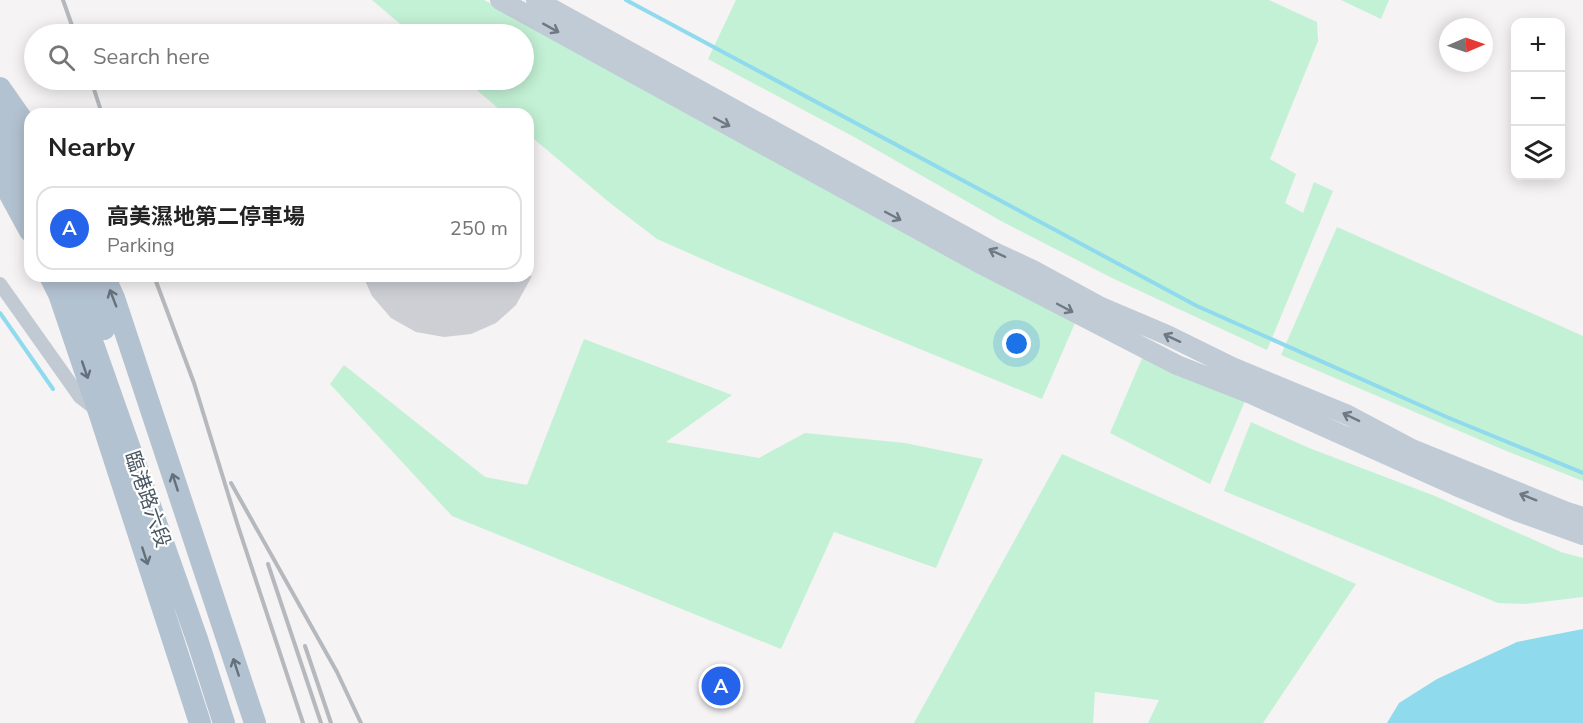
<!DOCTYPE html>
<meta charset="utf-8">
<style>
body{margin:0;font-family:"Nunito Sans","Noto Sans TC",sans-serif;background:#f6f6f6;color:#222}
.controls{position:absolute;right:18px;top:18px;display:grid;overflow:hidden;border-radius:12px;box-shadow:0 3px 15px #0003}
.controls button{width:54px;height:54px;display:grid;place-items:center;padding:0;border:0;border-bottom:2px solid #e0e0e0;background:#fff;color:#222;font:30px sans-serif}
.compass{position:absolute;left:1439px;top:18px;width:54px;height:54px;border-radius:50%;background:#fff;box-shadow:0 3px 15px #0003;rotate:88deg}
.you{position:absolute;left:1017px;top:344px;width:21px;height:21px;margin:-15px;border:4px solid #fff;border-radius:50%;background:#1a73e8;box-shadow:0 0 0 9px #1a73e833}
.badge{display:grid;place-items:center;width:39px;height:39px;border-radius:50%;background:#2563eb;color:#fff;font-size:20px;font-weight:700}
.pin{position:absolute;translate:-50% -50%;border:3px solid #fff;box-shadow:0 2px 6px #0006}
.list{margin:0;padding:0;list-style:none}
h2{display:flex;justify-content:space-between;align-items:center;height:78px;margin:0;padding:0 24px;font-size:26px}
h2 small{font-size:20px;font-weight:400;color:#767676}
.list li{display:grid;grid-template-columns:39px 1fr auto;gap:18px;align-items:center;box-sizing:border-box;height:84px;margin:0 12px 12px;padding:0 12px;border:2px solid #e0e0e0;border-radius:18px}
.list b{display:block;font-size:22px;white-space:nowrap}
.list p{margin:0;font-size:20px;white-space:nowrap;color:#767676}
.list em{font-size:20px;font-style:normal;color:#767676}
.icon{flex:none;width:33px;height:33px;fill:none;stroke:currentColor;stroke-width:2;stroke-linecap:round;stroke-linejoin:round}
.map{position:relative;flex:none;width:1583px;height:723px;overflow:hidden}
.search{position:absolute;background:#fff;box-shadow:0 3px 15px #0003;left:24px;top:24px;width:510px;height:66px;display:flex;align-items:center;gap:15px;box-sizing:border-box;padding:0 21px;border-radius:33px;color:#767676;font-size:22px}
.panel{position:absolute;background:#fff;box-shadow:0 3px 15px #0003;left:24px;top:108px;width:510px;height:174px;border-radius:18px}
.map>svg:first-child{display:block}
.green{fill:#c3f1d5}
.water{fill:#90daee}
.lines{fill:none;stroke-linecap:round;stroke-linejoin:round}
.stream{stroke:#90daee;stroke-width:4}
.building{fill:#cdcfd5}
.street{stroke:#c1cad2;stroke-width:14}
.secondary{stroke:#c1cbd6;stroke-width:20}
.primary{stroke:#b3c2d1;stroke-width:22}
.rail{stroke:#b5b8bd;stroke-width:4}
.oneway{stroke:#6e7984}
.oneway2{stroke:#64717d}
.labels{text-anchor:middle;stroke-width:4.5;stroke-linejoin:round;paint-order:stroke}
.street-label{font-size:20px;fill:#4a5661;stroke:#fff}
</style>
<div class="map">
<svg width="1583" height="723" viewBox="0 0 1583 723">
<rect width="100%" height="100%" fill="#f5f3f3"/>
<path class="green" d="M372,0H484L1075,323L1042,399L725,269L657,239L610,203L528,134V114H505L465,80H524V34H412Z
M736,0H1269L1317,22L1318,41L1270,159L1296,174L1285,203L1303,213L1314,182L1333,191L1267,350L1112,278L1001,221L856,138L708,59Z
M1341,0H1389L1381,19Z
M1337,227L1583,336V481L1504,450L1281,355Z
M584,339L732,395L666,442L759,458L805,433L905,443L983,459L936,568L834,532L781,649L452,516L330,384L344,365L485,477L527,485Z
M1143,356L1245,401L1210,484L1110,433Z
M1251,422L1309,448L1435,496L1561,552L1583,558V597L1525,604L1498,603L1224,491Z
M1062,454L1356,584L1263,723H1148L1159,700L1095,692L1093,723H914Z"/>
<path class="water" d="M1583,629V723H1387L1399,703L1437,679L1517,642Z"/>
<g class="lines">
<path class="stream" d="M626,0L1197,306L1449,418L1583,473
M0,313L53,389"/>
</g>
<path class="building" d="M363,276H532L516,305L496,323L471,334L444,337L416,332L391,318L372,296Z"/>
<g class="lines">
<path class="street" d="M0,284L80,397L97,410"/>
<path class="secondary" d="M500,0L977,262L1177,365L1251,394L1456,486L1516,511L1583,535
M536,0L990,250L1033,270L1101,307L1167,335L1232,367L1348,415L1412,449L1567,512L1583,517"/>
<path class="primary" d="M0,88L28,128
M0,114L30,161
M0,143L30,194
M0,176L30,231
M50,276L59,294L99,412L200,723
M69,276L198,642L224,723
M87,276L104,329
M104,276L114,298L255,723"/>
<path class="rail" d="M63,0L75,34
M91,80L102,114
M154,276L194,383L237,523L303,723
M231,483L337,672L361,723
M268,564L321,723
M305,646L331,723"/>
</g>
<defs><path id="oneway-shaft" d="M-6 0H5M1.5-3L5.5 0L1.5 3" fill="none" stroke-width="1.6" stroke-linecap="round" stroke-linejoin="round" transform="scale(1.5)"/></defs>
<g class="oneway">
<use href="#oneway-shaft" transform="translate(551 28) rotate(29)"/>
<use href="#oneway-shaft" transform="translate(722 122) rotate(28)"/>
<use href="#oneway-shaft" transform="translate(893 216) rotate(28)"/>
<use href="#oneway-shaft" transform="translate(997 253) rotate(-155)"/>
<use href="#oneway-shaft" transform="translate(1065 308) rotate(28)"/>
<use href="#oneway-shaft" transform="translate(1172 338) rotate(-155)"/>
<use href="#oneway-shaft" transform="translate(1351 417) rotate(-154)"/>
<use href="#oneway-shaft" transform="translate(1528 497) rotate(-158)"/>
</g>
<g class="oneway2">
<use href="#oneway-shaft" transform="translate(113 298) rotate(-111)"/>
<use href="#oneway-shaft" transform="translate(85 370) rotate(71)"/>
<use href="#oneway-shaft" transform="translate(175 482) rotate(-108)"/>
<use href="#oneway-shaft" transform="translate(145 556) rotate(72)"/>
<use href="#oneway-shaft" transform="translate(236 667) rotate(-108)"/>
</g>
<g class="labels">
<g class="street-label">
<text transform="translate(148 499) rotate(71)" y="7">臨港路六段</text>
</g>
</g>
</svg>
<div class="controls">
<button>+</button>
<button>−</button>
<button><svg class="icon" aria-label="layers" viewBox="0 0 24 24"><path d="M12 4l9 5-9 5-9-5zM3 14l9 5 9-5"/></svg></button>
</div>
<svg class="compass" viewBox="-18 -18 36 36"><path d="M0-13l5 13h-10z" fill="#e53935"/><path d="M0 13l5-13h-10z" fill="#767676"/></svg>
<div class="you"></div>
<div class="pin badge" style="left:721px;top:686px">A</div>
<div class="search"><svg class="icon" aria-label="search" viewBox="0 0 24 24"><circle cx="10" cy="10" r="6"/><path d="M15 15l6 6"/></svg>Search here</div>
<section class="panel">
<h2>Nearby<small></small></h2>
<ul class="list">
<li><span class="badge">A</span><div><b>高美濕地第二停車場</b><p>Parking</p></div><em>250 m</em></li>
</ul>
</section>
</div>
